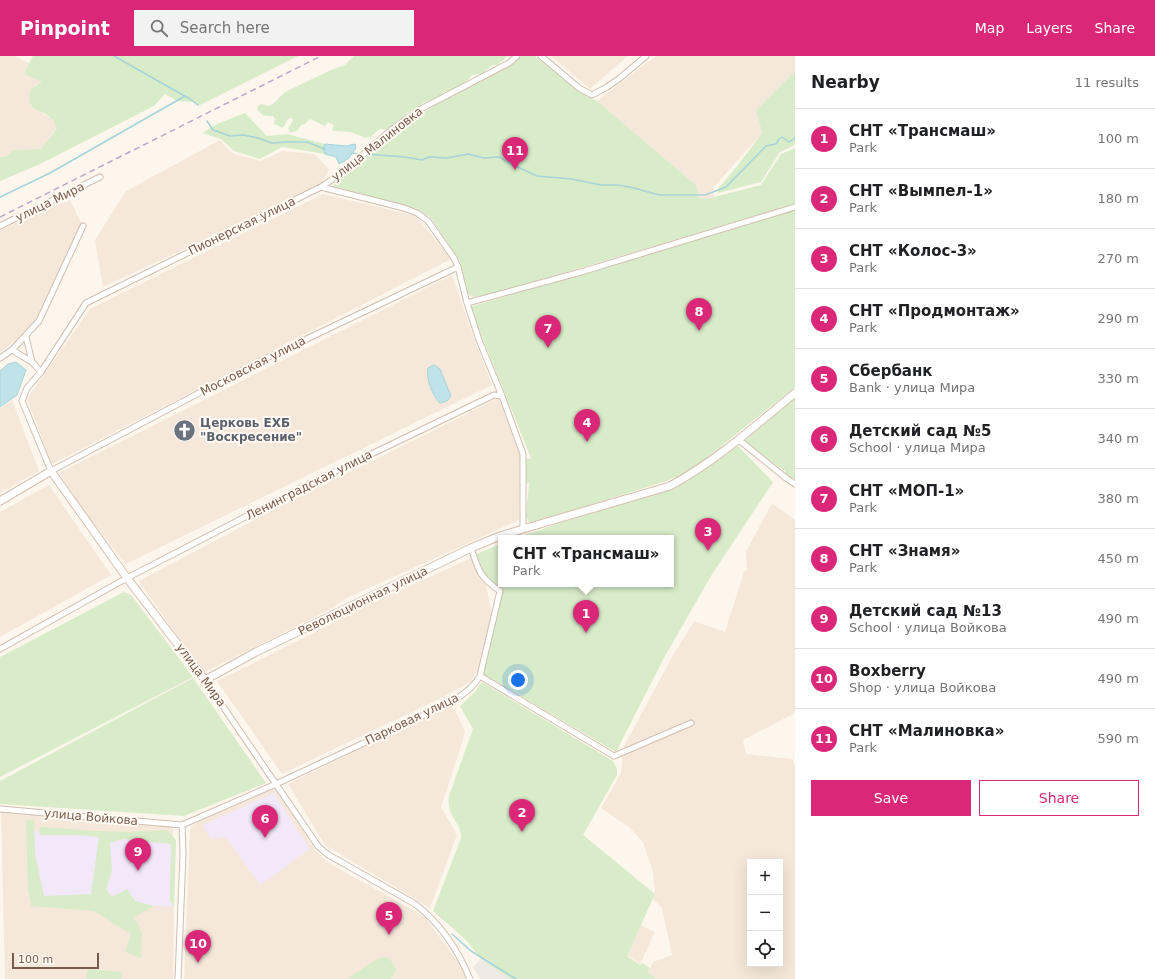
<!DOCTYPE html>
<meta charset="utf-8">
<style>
body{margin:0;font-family:"DejaVu Sans",sans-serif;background:#f2f2f2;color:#202124}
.controls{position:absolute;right:12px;bottom:12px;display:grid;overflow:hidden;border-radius:0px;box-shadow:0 4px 16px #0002}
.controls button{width:36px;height:36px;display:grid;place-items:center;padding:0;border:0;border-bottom:1px solid #e0e0e0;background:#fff;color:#202124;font:20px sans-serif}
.scale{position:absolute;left:12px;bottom:10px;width:87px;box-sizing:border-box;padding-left:4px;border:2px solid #7a5c4d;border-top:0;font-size:11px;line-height:14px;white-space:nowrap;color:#7a5c4d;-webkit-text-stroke:3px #fffaf3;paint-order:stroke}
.you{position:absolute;left:518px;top:624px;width:14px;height:14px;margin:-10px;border:3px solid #fff;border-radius:50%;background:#1a73e8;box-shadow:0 0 0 6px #1a73e833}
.badge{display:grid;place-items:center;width:26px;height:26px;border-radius:50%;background:#db2777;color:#fff;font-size:13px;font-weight:700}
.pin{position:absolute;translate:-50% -33px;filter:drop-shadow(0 1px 2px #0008)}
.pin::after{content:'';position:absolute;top:21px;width:14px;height:12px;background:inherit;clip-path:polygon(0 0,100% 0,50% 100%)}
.popup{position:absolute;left:498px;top:479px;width:176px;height:52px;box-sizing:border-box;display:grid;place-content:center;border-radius:0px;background:#fff;filter:drop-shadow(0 1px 3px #0005);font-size:13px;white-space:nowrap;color:#757577}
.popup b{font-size:15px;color:#202124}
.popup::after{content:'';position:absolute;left:50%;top:100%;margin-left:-8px;border:8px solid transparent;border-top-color:#fff}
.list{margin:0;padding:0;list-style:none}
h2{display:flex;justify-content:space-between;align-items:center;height:52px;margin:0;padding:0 16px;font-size:17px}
h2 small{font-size:13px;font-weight:400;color:#757577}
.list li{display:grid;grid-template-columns:26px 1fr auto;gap:12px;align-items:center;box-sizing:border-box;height:60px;padding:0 16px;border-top:1px solid #e0e0e0}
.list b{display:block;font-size:15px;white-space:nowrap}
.list p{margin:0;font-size:13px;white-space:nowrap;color:#757577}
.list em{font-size:13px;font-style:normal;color:#757577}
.actions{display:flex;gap:8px;padding:12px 16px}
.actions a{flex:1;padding:9px 0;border:1px solid #db2777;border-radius:0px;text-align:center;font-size:14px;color:#db2777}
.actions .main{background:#db2777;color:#fff}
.icon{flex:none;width:22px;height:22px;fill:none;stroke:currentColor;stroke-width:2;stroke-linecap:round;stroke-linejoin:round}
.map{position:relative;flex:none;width:795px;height:923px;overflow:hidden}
header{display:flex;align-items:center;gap:24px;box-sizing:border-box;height:56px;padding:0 20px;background:#db2777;color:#fff}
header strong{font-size:19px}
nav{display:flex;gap:22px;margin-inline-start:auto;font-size:14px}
.search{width:280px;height:36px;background:#f2f2f2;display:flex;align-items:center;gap:10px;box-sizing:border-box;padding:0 14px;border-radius:0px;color:#757577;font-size:15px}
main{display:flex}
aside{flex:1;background:#fff}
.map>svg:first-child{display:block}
.residential{fill:#f5e8da;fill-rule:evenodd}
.industrial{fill:#efe9e4}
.education{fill:#f3e8fa}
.green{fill:#d8ecc9}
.water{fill:#bfe3e8;stroke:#a5d3da}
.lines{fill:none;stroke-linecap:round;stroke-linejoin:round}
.stream{stroke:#a5d3da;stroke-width:1.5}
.street-casing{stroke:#d1beb0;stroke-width:7}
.secondary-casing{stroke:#d6c0b0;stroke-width:9}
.street{stroke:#fff;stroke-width:5}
.secondary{stroke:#fff;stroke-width:7}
.rail{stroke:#b9a8c9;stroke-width:1.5;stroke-dasharray:6 4;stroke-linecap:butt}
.labels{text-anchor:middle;stroke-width:4;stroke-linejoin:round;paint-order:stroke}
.street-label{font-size:12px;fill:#7a5c4d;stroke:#fffaf3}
.worship-label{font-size:12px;font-weight:bold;fill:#5b616d;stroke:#fffaf3;text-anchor:start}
</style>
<header>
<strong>Pinpoint</strong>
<div class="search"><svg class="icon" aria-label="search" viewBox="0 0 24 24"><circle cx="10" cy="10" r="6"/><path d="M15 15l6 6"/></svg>Search here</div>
<nav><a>Map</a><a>Layers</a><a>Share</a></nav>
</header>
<main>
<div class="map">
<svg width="795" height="923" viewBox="0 0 795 923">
<rect width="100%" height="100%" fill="#fdf6ec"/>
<path class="residential" d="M0,0H14L29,7L24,18L43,26L34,30L31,50L52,63L57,71L41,93L13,94L7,100L0,101Z
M551,0H628L590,33Z
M656,0H795V15L756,54L762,77L713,132L714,141L699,143L696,129L597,45Z
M220,84L232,97L260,105L282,95L314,98L329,113L321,129L103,231L95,184L126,135Z
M323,138L416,160L451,203L52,408L27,343L90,253Z
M70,144L82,169L42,256L18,283L0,296V174Z
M452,219L472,277L492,329L126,508L88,460L59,417Z
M499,342L520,400L519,464L347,542L327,555L203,617L139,525L277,452Z
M12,344L39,415L0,437V352Z
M49,429L111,519L0,581V456Z
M772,447L795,464V657L743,684L746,698L793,703L795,710V923H654L655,921L648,917L653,906L672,899L662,852L653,843L655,835L653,816L643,786L629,771L601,752L621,717L623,692L671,603L694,565L725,576L744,516L747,514L746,496ZM750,806H780V908H750Z
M471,502L480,523L486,529L492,558L478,617H475L472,625L443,641L282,718L217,625L377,545Z
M452,648L465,675L462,687L441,751L457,779L430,852L325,789L288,728Z
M273,733L281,735L310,786L316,795L327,806L422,859L427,864L460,909L466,923H184L190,775L192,770L199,765Z
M1,755L173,769L174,859L173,923H5Z
M641,869L655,876L640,908L627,899Z"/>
<path class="industrial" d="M481,903L511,923H480L473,911Z"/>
<path class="education" d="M274,737L310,793L260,829L226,781L211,783L203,769Z
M33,775L176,784L174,851L99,846L38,840Z"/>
<path class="green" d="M33,0H298L198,50L194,46L177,45L165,38L154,50L40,108L0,125V101L7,100L13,94L41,93L57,72C55,69 54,65 52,63C40,51 24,56 31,33L42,26L24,18Z
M354,0H513L506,1L498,9H492L482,18L472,19L468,24L453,35L444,36L439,41L423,47L420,50L407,57L400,66L395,67L389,74L380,73L370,81L366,82L351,76L334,75L332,73L334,69L328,66L325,70L310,63L305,68L301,69C298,74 296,77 290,76L288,73L293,64L291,62L288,63L283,72L274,68L275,63L273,60C265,60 262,60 257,53L258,50L261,48L269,50C276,47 279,41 285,36L331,14L345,9Z
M522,0H535L578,35L597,45L696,129L699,143L714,141L761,129L781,98L795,92V148L490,239L473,241L468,238L460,205L431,162L417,153L333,130L393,76L437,48L505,12Z
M795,15V89L780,96L761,126L718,137V133L738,109L762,77L756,54Z
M245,57L267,80L287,78L325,88L323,94L325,98L282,91L260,103L234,95L221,83L202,77L217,68Z
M795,153V331L689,416L666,425L530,468L526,460L529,427L525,428V404L531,402L470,251Z
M795,342V428L786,422L785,415L744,385Z
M738,390L773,426L711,520L665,600L616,696L483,618L503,533L483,519L476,498L501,488V528H671V482H516L569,464L665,435L686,426Z
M124,536L131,539L193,621L0,721V601Z
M193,622L266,727L184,760L0,748V725Z
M482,626L613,705L617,713V719L583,779L655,838L627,900L640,909L642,907L650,912L648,917L655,921L654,923H511L481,903L467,885L433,855L461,782C461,764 446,762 449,740L473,673L460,650L474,637Z
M34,763L35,797L44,840L91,838L99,781L77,779H40L39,775L41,771C83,774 125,778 167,774L176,784L174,851L170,844L171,788L125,783L110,787L112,815L106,833L112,841L127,833L135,845L154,850L134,861L142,876L141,902L125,896L131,878L94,855L31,850L28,832L26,765Z
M384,901L389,902L396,912C395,917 394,921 389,923H349L351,920L377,903Z
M90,913L120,916L122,919V923H86L87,915Z"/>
<path class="water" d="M325,88L346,90L355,88L356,92L349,102L339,108L336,101L325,98L323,94Z
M16,306L26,314L17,339L0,351V315L8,308Z
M434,309L440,313L451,340L447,345L440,347C432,339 426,323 428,312Z"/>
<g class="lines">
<path class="stream" d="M114,0L190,43L198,49
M207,65L213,74L230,80L243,79L258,82L272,87L286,86H307L325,93
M352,97L360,98
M366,98L405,101L422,104L429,101L447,102L468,98L484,102L499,101L509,107L537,120L572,123L601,129H618L634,132L659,139H705L726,131L766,90L776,88L779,83L782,81L789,86L795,82
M0,141L50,117L185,40
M452,878L471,895L516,923"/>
<defs>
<path id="street" d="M541,0L579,32L592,39L607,31L620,22L646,0
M321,131L404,152L417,157L428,165L454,202L458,211L467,247L479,284L502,340
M0,170L100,121
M467,247L581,216L795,151
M26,281L32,306
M12,294L39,265L83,170
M0,302L12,294L32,306L41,316L27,332L22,345L51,415L254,308L458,211
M41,316L86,247L321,131L343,116L389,76L417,55L509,7L517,0
M739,384L786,422L795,428
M0,593L127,522L307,429L494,339L502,340L523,398V473
M480,620L614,700L691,667
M205,624L318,790L327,798L415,848C440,867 458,894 470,923
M0,753L182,769L183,798L178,923
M182,769L276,728L454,645C464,637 473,632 480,620L500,535C479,521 479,515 471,492"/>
<path id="secondary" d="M0,445L51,415L127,522L205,624L256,596L471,492L500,480L523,473L670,430C716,405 755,370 795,337"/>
</defs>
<use href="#street" class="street-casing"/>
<use href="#secondary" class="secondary-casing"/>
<use href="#street" class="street"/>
<use href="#secondary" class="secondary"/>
<path class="rail" d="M0,161L321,0"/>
</g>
<defs>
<symbol id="church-disc" viewBox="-11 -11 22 22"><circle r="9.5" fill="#6b7280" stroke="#fffaf3"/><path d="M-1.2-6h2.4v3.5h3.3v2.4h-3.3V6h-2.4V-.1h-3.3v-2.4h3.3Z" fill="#fff"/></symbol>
</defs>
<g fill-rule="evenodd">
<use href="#church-disc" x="172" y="362" width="25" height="25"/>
</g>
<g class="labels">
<g class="street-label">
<text transform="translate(377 88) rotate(-38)" y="4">улица Малиновка</text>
<text transform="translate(50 146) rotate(-26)" y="4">улица Мира</text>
<text transform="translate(242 170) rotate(-26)" y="4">Пионерская улица</text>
<text transform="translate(253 310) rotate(-27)" y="4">Московская улица</text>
<text transform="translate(309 429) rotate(-27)" y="4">Ленинградская улица</text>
<text transform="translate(363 545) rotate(-26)" y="4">Революционная улица</text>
<text transform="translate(201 619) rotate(54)" y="4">улица Мира</text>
<text transform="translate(412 663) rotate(-26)" y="4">Парковая улица</text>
<text transform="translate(91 761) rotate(5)" y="4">улица Войкова</text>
</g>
<g class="worship-label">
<text x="200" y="371">Церковь ЕХБ<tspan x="200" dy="14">"Воскресение"</tspan></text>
</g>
</g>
</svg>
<div class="controls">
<button>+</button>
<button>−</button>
<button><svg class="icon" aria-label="locate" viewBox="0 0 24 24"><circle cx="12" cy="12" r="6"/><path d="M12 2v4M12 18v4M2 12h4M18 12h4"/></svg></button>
</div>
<div class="scale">100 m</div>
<div class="you"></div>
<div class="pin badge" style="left:586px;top:577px">1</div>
<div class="popup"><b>СНТ «Трансмаш»</b>Park</div>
<div class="pin badge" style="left:522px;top:776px">2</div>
<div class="pin badge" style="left:708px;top:495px">3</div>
<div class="pin badge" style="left:587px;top:386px">4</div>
<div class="pin badge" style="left:389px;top:879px">5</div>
<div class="pin badge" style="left:265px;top:782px">6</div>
<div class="pin badge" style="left:548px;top:292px">7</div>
<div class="pin badge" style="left:699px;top:275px">8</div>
<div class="pin badge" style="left:138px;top:815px">9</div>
<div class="pin badge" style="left:198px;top:907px">10</div>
<div class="pin badge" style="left:515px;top:114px">11</div>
</div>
<aside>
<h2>Nearby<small>11 results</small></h2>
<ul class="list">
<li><span class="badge">1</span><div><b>СНТ «Трансмаш»</b><p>Park</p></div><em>100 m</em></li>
<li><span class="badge">2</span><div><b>СНТ «Вымпел-1»</b><p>Park</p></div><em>180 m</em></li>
<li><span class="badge">3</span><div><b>СНТ «Колос-3»</b><p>Park</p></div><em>270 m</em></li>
<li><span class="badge">4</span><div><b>СНТ «Продмонтаж»</b><p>Park</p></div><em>290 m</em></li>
<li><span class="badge">5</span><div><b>Сбербанк</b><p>Bank · улица Мира</p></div><em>330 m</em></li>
<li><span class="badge">6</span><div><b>Детский сад №5</b><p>School · улица Мира</p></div><em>340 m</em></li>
<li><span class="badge">7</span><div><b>СНТ «МОП-1»</b><p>Park</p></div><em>380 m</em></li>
<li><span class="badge">8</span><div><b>СНТ «Знамя»</b><p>Park</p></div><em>450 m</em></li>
<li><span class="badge">9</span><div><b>Детский сад №13</b><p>School · улица Войкова</p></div><em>490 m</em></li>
<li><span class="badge">10</span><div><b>Boxberry</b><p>Shop · улица Войкова</p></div><em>490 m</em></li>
<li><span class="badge">11</span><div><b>СНТ «Малиновка»</b><p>Park</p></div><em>590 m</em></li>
</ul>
<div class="actions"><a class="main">Save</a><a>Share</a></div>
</aside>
</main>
